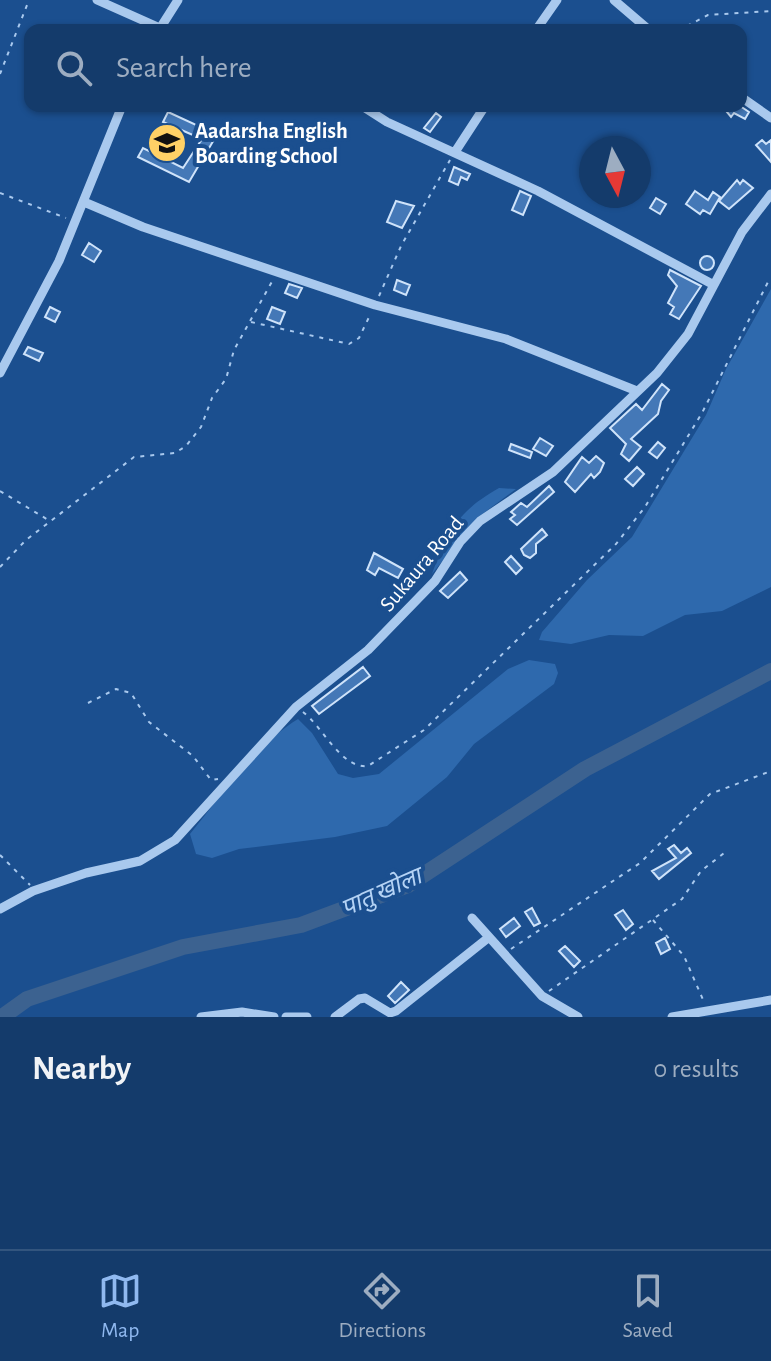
<!DOCTYPE html>
<meta charset="utf-8">
<style>
body{margin:0;font-family:"Alegreya Sans","Noto Sans Devanagari",sans-serif;background:#214673;color:#f1f3f6}
.compass{position:absolute;left:579px;top:136px;width:72px;height:72px;border-radius:50%;background:#143b6b;box-shadow:0 2px 6px #0004;rotate:173deg}
.list{margin:0;padding:0;list-style:none}
h2{display:flex;justify-content:space-between;align-items:center;height:104px;margin:0;padding:0 32px;font-size:34px}
h2 small{font-size:26px;font-weight:400;color:#9dadc1}
.icon{flex:none;width:44px;height:44px;fill:none;stroke:currentColor;stroke-width:2;stroke-linecap:round;stroke-linejoin:round}
.map{position:relative;flex:none;width:771px;height:1017px;overflow:hidden}
.search{position:absolute;background:#143b6b;box-shadow:0 2px 6px #0004;left:24px;right:24px;top:24px;height:88px;display:flex;align-items:center;gap:20px;box-sizing:border-box;padding:0 28px;border-radius:16px;color:#9dadc1;font-size:30px}
.sheet{height:232px;background:#143b6b}
nav{display:flex;justify-content:space-around;align-items:center;box-sizing:border-box;height:112px;border-top:2px solid #33557e;background:#143b6b;font-size:22px;color:#9dadc1}
nav a{display:grid;justify-items:center;gap:4px}
nav .on{color:#90b9f0}
.map>svg:first-child{display:block}
.green{fill:#2e69ad}
.lines{fill:none;stroke-linecap:round;stroke-linejoin:round}
.river{stroke:#3c6290;stroke-width:16}
.building{fill:#4478b7;stroke:#cfe3fa;stroke-width:2}
.path{stroke:#a9c9ee;stroke-width:2;stroke-dasharray:4 6;stroke-linecap:butt}
.minor{stroke:#a9c9ee;stroke-width:9}
.labels{text-anchor:middle;stroke-width:8;stroke-linejoin:round;paint-order:stroke}
.poi-label{font-size:22px;font-weight:bold;fill:#fff;stroke:#1b4f8f;text-anchor:start}
.street-label{font-size:22px;fill:#fff;stroke:#1b4f8f}
.water-label{font-size:24px;font-style:italic;fill:#b5d3f5;stroke:#1b4f8f}
</style>
<div class="map">
<svg width="771" height="1017" viewBox="0 0 771 1017">
<rect width="100%" height="100%" fill="#1b4f8f"/>
<path class="green" d="M771,289V587L722,611L685,615L643,636L609,635L571,644L539,640L542,632L587,580L632,537L706,415L726,369Z
M499,488L516,489L477,518L432,574C447,532 458,511 499,488Z
M529,660L555,664L558,673L554,684L474,744L447,777L387,826L335,837L239,849L212,858L196,854L190,834C222,795 254,746 298,719L312,733L338,774L353,778L379,774L508,669Z"/>
<g class="lines">
<path class="river" d="M2,1017L27,999L183,947L301,925L408,885L585,769L771,671"/>
</g>
<path class="building" d="M722,106H740L749,112L745,119L734,113L731,117Z
M168,112L205,129L215,138L189,182L138,157L143,148L183,168L202,139L163,122Z
M436,113L441,117L430,132L424,128Z
M762,140L766,144L771,140V162L756,145Z
M454,167L470,174L467,180L461,177L458,185L449,181Z
M737,180L740,184L743,180L753,188L729,209L719,201Z
M520,191L531,196L523,215L512,210Z
M695,191L708,200L713,192L720,197L710,214L703,210L700,214L686,204Z
M656,198L666,204L660,214L650,208Z
M396,201L414,206L402,228L387,222Z
M89,243L101,251L94,262L82,255Z
M700 263a7 7 0 1 1 14 0a7 7 0 1 1-14 0Z
M670,270L701,286L679,319L670,314L674,307L668,303L677,286L668,275Z
M397,280L410,285L406,295L394,290Z
M289,284L302,288L297,298L285,293Z
M50,307L60,312L55,322L45,317Z
M272,307L285,312L280,324L267,319Z
M28,347L43,353L39,361L24,354Z
M662,384L669,390L661,401L658,414L631,439L641,447L629,461L621,454L626,444L610,428L636,404L642,410Z
M540,438L553,446L546,456L533,449Z
M658,442L665,448L657,458L649,452Z
M511,444L532,452L530,458L509,450Z
M596,456L604,463L600,472L594,478L591,474L575,492L565,482L582,457L589,463Z
M637,467L644,474L633,486L625,479Z
M549,486L554,492L517,525L510,519L515,515L511,512L521,503L527,507Z
M542,529L547,535L536,544V553L530,558L524,555L521,549Z
M374,553L403,569L398,578L379,568L375,575L367,570Z
M511,556L522,568L516,574L505,562Z
M460,572L467,580L448,598L440,591Z
M363,667L370,676L319,714L312,706Z
M674,845L681,853L687,848L691,853L659,879L652,871L676,858L668,849Z
M532,908L540,923L534,926L525,912Z
M623,910L633,924L626,930L615,915Z
M514,918L520,926L506,937L500,929Z
M665,938L670,949L661,954L656,943Z
M565,946L580,961L574,967L559,951Z
M401,982L409,990L395,1003L388,996Z"/>
<g class="lines">
<path class="path" d="M657,27L689,25L708,15L771,11
M0,74L29,0
M0,193L66,218
M379,296L401,246L450,160
M251,322L349,344L359,338L371,313
M0,491L50,521
M0,567L26,540L134,457L175,453L186,446L201,427L212,398L226,379L234,350L274,278
M88,703L116,689L131,693L149,722L193,756L211,780L218,779
M303,712C323,727 341,769 368,766L424,730L616,544L645,507L702,413L769,280
M0,855L30,885
M653,920L684,956L704,1002
M511,949L640,863L710,794L771,771
M549,991L682,899L701,871L728,850"/>
<path class="minor" d="M97,0L160,28
M614,0L649,30
M159,30L178,0
M536,30L557,0
M741,97L771,118
M362,106L387,122L538,191L714,285
M455,152L485,106
M84,202L143,227L375,305L506,339L637,391
M0,373L59,261L122,106
M0,909L33,891L86,873L140,861L175,840L296,707L368,650L435,581L460,542L480,521L553,472L657,373L688,334L742,232L771,194
M472,918L542,996L578,1017
M201,1017L242,1012L274,1017
M286,1017H307
M335,1017L359,999L365,998L390,1013L396,1011L488,938
M672,1017L771,1000"/>
</g>
<defs>
<symbol id="school-disc" viewBox="-11 -11 22 22"><circle r="9.5" fill="#ffd166" stroke="#1b4f8f"/><path d="M0-5L7-2L0 1L-7-2ZM-4 1L0 2.5L4 1V4Q0 6-4 4Z" fill="#111"/></symbol>
</defs>
<g fill-rule="evenodd">
<use href="#school-disc" x="145" y="121" width="44" height="44"/>
</g>
<g class="labels">
<g class="poi-label">
<text x="195" y="138">Aadarsha English<tspan x="195" dy="25">Boarding School</tspan></text>
</g>
<g class="street-label">
<text transform="translate(421 563) rotate(-50)" y="8">Sukaura Road</text>
</g>
<g class="water-label">
<text transform="translate(381 892) rotate(-24)" y="8">पातु खोला</text>
</g>
</g>
</svg>
<svg class="compass" viewBox="-18 -18 36 36"><path d="M0-13l5 13h-10z" fill="#e53935"/><path d="M0 13l5-13h-10z" fill="#9dadc1"/></svg>
<div class="search"><svg class="icon" aria-label="search" viewBox="0 0 24 24"><circle cx="10" cy="10" r="6"/><path d="M15 15l6 6"/></svg>Search here</div>
</div>
<section class="sheet">
<h2>Nearby<small>0 results</small></h2>
<ul class="list">
</ul>
</section>
<nav>
<a class="on"><svg class="icon" aria-label="map" viewBox="0 0 24 24"><path d="M3 6l6-2 6 2 6-2v14l-6 2-6-2-6 2zM9 4v14M15 6v14"/></svg>Map</a>
<a><svg class="icon" aria-label="directions" viewBox="0 0 24 24"><path d="M12 3l9 9-9 9-9-9zM9 14v-3h6M13 9l2 2-2 2"/></svg>Directions</a>
<a><svg class="icon" aria-label="saved" viewBox="0 0 24 24"><path d="M7 4h10v16l-5-4-5 4z"/></svg>Saved</a>
</nav>
